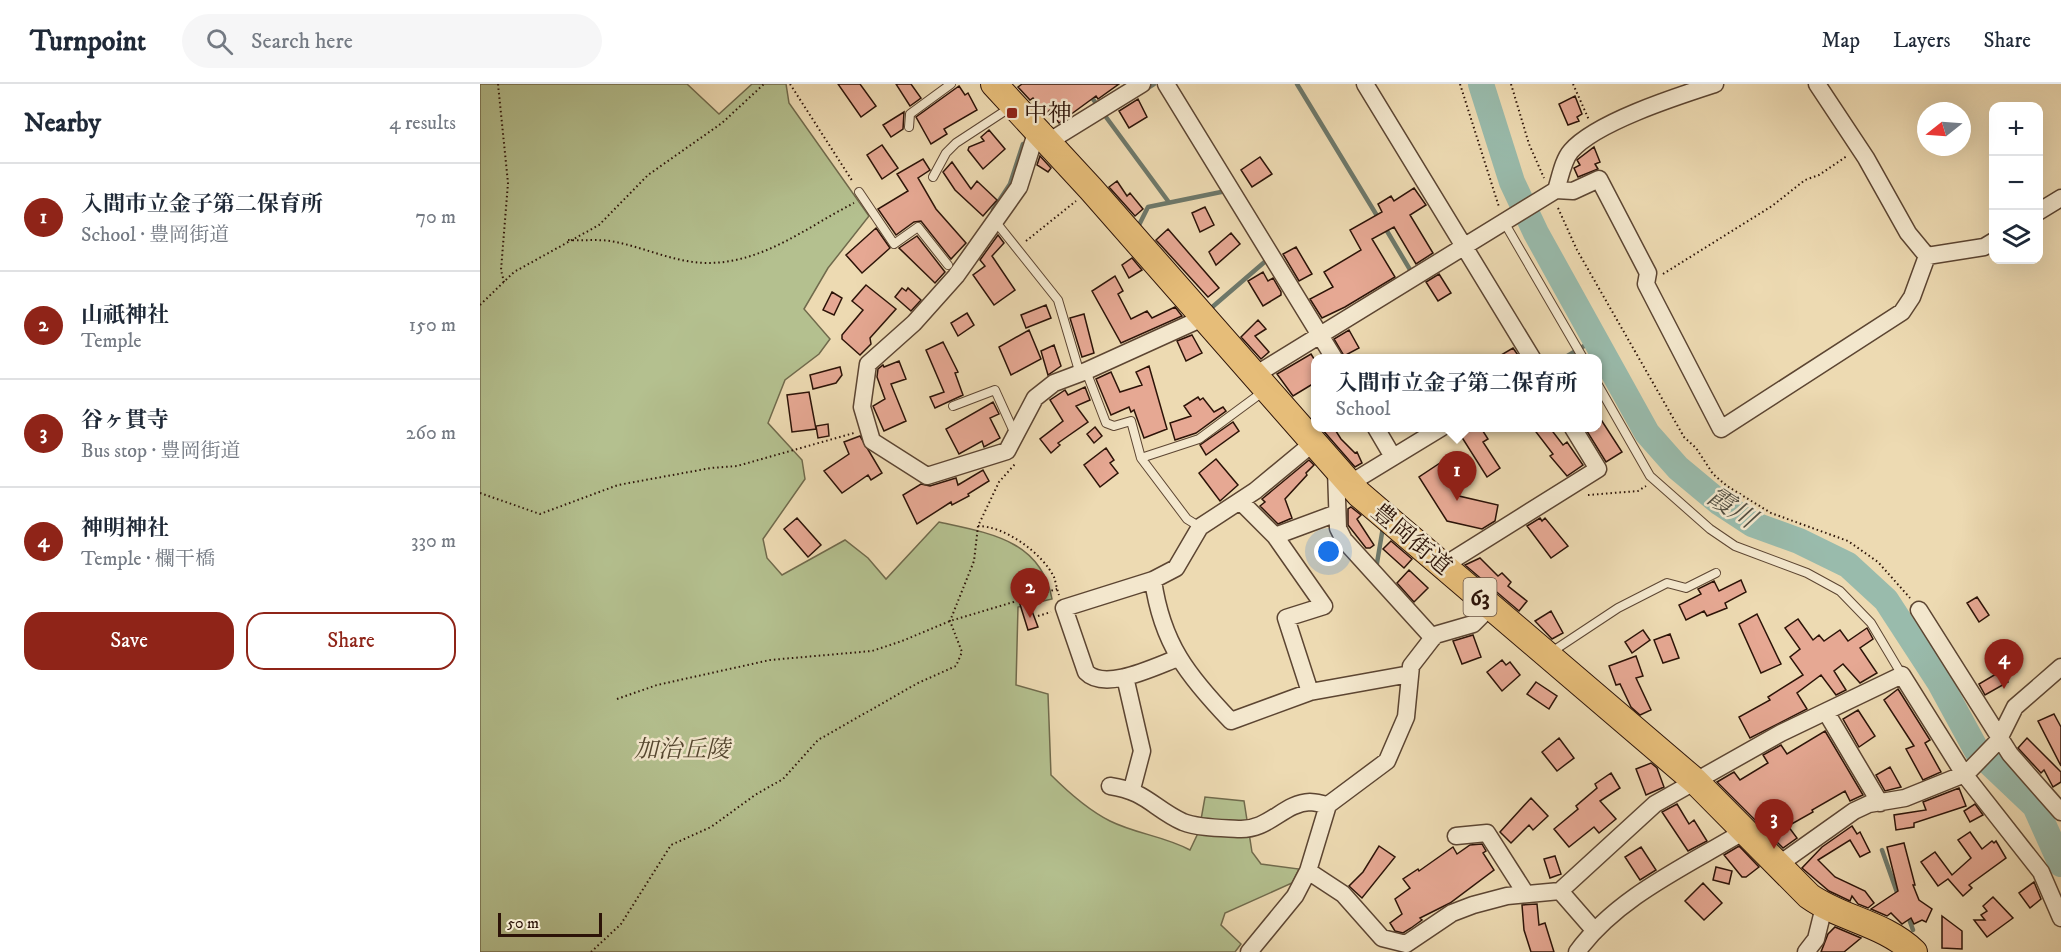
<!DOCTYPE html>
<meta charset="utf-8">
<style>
body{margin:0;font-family:"IM FELL DW Pica","Noto Serif JP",serif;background:#f6f6f7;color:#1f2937}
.controls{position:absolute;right:18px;top:18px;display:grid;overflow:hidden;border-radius:12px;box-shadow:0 6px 24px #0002}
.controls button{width:54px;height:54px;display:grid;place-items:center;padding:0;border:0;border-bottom:2px solid #e0e1e3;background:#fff;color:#1f2937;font:30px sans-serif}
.compass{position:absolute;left:1437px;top:18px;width:54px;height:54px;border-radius:50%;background:#fff;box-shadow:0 6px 24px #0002;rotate:253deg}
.scale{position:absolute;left:18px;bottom:15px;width:104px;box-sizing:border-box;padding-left:6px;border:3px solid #2c1308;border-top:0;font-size:16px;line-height:21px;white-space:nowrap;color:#2c1308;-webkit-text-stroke:4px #f3e7cd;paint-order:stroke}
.you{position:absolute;left:849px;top:468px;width:21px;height:21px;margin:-15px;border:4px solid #fff;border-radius:50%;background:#1a73e8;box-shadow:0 0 0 9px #1a73e833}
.badge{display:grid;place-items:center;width:39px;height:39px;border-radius:50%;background:#8f2418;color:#fff;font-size:20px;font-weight:700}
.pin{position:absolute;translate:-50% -50px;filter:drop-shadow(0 2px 3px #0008)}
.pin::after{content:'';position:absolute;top:32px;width:21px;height:18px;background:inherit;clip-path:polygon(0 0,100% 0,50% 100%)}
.popup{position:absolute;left:831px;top:270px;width:291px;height:78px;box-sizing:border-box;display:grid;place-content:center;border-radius:12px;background:#fff;filter:drop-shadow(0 2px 4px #0005);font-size:20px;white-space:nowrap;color:#747a83}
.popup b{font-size:22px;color:#1f2937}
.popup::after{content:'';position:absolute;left:50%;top:100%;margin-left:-12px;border:12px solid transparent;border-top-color:#fff}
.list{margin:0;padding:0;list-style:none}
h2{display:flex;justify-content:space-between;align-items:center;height:78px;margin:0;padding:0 24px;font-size:26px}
h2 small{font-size:20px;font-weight:400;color:#747a83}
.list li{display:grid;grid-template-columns:39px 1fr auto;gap:18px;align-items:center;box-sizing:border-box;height:108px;padding:0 24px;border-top:2px solid #e0e1e3}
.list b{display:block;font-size:22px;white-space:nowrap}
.list p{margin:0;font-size:20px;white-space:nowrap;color:#747a83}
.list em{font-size:20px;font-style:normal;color:#747a83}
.actions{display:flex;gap:12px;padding:18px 24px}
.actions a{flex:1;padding:14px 0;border:2px solid #8f2418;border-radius:18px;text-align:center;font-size:21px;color:#8f2418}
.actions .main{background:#8f2418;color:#fff}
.icon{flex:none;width:33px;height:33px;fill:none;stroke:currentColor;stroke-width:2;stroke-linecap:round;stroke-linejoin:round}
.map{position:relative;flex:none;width:1581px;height:868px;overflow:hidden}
header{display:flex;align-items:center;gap:36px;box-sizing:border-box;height:84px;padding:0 30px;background:#fff;border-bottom:2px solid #e0e1e3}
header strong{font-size:28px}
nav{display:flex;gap:33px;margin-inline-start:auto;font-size:21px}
.search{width:420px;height:54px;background:#f6f6f7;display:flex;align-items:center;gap:15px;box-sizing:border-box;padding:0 21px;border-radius:33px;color:#747a83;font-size:22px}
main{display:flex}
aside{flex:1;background:#fff}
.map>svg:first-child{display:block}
.green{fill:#b4c08f;stroke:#706a4c;stroke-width:1.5}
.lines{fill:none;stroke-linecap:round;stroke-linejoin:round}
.stream{stroke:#6d786a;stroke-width:4.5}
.river{stroke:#99bbac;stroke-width:26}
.building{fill:#e6a893;stroke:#2c1308;stroke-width:1.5}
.lane-casing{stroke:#5c4532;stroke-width:10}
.street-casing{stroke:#5c4532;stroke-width:19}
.primary-casing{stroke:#2c1308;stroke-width:28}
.path{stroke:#2c1308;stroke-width:2;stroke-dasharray:1.5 3;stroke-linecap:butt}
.lane{stroke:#f3e7cd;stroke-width:8}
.street{stroke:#f3e7cd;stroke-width:16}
.primary{stroke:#e6bd79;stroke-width:26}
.poi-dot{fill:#8f2418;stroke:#f3e7cd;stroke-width:2}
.labels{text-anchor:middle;stroke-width:5;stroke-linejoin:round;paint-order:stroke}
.shield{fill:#f3e7cd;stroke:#685343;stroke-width:1.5}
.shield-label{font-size:22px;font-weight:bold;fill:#2c1308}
.poi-label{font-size:24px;fill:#2c1308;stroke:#f3e7cd;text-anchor:start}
.street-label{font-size:24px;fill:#2c1308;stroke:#f3e7cd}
.park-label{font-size:24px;font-style:italic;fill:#554730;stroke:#f3e7cd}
.water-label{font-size:26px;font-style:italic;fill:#524e41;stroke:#f3e7cd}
</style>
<header>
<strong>Turnpoint</strong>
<div class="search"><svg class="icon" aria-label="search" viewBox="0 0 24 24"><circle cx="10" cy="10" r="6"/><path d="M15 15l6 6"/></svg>Search here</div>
<nav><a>Map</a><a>Layers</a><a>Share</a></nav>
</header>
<main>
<aside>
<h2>Nearby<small>4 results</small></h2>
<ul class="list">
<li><span class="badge">1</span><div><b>入間市立金子第二保育所</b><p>School · 豊岡街道</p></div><em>70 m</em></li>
<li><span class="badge">2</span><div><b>山祇神社</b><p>Temple</p></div><em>150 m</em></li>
<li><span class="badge">3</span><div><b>谷ヶ貫寺</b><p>Bus stop · 豊岡街道</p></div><em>260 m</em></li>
<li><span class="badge">4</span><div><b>神明神社</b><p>Temple · 欄干橋</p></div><em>330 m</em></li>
</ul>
<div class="actions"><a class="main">Save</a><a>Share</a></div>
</aside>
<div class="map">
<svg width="1581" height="868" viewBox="0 0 1581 868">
<rect width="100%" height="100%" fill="#eddab2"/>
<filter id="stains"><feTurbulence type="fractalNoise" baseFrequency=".00333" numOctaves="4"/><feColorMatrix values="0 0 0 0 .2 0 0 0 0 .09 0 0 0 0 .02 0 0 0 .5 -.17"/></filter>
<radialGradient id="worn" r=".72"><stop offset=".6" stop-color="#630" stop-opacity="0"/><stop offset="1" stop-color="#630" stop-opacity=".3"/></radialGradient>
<path class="green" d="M0,0H207L239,30L272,0H306L309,19L389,132L348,184L324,225L350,255L339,270L305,296L288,339L322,376L325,395L283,455L287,474L302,491L365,456L388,474L406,495L459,438C509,449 561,456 572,515L538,523L536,601L568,610L571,691C588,708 608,726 630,737C656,750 684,752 710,766L719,747L725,713L764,717L772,768L781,780L819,785L812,799L745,829L741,841L761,860L755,868H0Z"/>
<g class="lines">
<path class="stream" d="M602,0L618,22
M817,0L899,135
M666,5L674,0
M623,29L688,117
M513,126L530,100L543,60
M904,142L932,189
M658,143L668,123L746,107
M730,225L788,175
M1084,274L1114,256
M896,485L903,443
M1402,766L1419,814
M1428,832L1433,846"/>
<path class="river" d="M1001,0L1032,98L1056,149L1167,349L1198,384L1240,419L1272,440L1319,457L1368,481L1406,516L1460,599L1497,667L1555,722L1581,780"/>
</g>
<path class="building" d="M358,0H380L396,22L381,33Z
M416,0H431L441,14L430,22Z
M542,0H639L618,15L616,12L579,39L570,26L565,30L553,14L550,16L538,3Z
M479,2L485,11L488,9L497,26L464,45L467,50L451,60L436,33Z
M1095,12L1102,30L1097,33L1099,37L1088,41L1079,20Z
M658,15L667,33L649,44L639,27Z
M424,28L423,45L411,53L403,41Z
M509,46L525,65L503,85L488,66L489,63L504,57L501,53Z
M402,61L418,84L402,95L387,71Z
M1114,63L1120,78L1115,80L1118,85L1098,93L1094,84L1100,81L1097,76Z
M560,72L571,84L568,88L557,81Z
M780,73L792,90L772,103L761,86Z
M443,75L450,86L438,94L456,125L486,159L471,175L441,137L434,138L416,151L398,125L428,107L417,90Z
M472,78L491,105L497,97L517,116L503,132L475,106L463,88Z
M637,97L647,112L650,109L663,125L655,132L629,103Z
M934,104L946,121L930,131L953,169L936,180L914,143L892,155L915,193L865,223L842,234L830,215L853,203L844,188L881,166L870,146L902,128L898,120L911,112L914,117Z
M725,123L734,141L720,148L712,129Z
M396,144L410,164L382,189L366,171Z
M688,145L739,204L728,213L676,156Z
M751,149L760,160L736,181L729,168Z
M518,151L524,159L512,172L535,206L514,221L493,191L505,182L500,176Z
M437,152L465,188L455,199L419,164Z
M816,163L832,190L819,197L803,170Z
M652,174L662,186L649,194L642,181Z
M783,188L788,197L793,194L801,208V211L783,222L768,197Z
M959,190L971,209L958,217L946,198Z
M635,192L643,207L638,210L651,235L667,227L672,234L695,223L702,232L641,259L612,207Z
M386,201L416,225L390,254L391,260L380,271L362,255V251L383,226L372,217Z
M422,204L426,207L428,204L441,216L431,227L415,213Z
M352,208L362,214L354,231L343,226Z
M566,221L571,234L546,244L541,231Z
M487,229L494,241L478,252L471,239Z
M604,230L614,269L602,273L590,234Z
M778,236L786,245L775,252L789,268L781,275L761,253Z
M549,246L561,275L531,291L519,263Z
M869,246L879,264L864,272L854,255Z
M712,251L722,269L706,277L697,257Z
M463,258L478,288L475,289L483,311L455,324L450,313L464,308L446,266Z
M574,261L581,282L568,291L561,267Z
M1033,264L1040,274H1016Z
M831,270L836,278V298L813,312L797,290Z
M419,277L426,295L411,300L426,337L404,347L393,322L405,315L397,293L398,285L403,281L404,283Z
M669,282L687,345L664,354L654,326L651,328L649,323L631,331L616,295L631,288L640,308L662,301L656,288Z
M360,283L362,291L356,299L333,305L330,291Z
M605,303L610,316L596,322L608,338L578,359L580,361L571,369L560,355L583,337L570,316L585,306L588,311Z
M329,308L336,345L312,348L307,311Z
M718,313L720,316L723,314L734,328L743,323L746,327L716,349L695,356L690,339L711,332L704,322Z
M513,318L519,330L510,334L520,354L504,363L502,357L479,370L466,345Z
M1118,331L1142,368L1126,378L1105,344H1118Z
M753,338L759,347L726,371L720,361Z
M348,340L349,352L338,354L336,342Z
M615,343L622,352L614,359L607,350Z
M841,344H854L861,355L875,369L877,368L882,379L875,383Z
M976,344H1001L1008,355L1003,358L1020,384L1007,393Z
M1053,344H1070L1083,361L1087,358L1103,381L1087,392L1070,372L1073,370Z
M380,352L402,389L391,396L388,391L362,409L344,387L369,370L364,358Z
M626,364L634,376L630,379L638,389L620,403L604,381Z
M736,375L758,401L740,417L719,389Z
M829,376L834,381L826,389L827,391L805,415L812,434L798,440L780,422L785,418L782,415Z
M960,379L979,412L1018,421L1015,437L1002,445L967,437L939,393Z
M503,386L509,397L488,410L489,412L472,421L471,418L437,440L423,411L441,400L450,402L476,394L478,401Z
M871,423L881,431L877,435L894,461L890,464H886L868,441V425Z
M317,434L341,461L328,473L304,445Z
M1060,434L1062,437L1065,434L1088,462L1071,474L1047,442Z
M911,457L932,475L924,484L903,465Z
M1000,474L1018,492L1022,489L1031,498L1028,502L1047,517L1039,527L985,481Z
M929,486L948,504L934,518L917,499Z
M1261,496L1266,508L1245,519L1247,524L1227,532L1224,527L1206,536L1199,521L1221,510L1218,505L1234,497L1239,507Z
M546,511L558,543L548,546L538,514Z
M1497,513L1509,531L1499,538L1487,519Z
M1071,527L1083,549L1072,555L1055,537Z
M1277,530L1301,580L1281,589L1259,540Z
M1318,535L1333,556L1339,551L1344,557L1360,546L1368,557L1387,544L1393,555L1380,564L1397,589L1380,599L1363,580L1354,587L1366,606L1356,611L1341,591L1317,609L1327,625L1270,654L1259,633L1290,616L1288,613L1323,591L1310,573L1320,565L1305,544Z
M1163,546L1170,556L1152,569L1145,558Z
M1190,550L1199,574L1183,579L1174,556Z
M993,551L1001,573L982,580L973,557Z
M1156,572L1163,592L1156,594L1171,626L1160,631L1151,623L1140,600L1136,601L1129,582Z
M1022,576L1026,581L1030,578L1040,591L1022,607L1007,588Z
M1521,587L1528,598L1505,611L1499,600Z
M1056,598L1077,612L1069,625L1047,610Z
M1418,605L1450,656L1445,659L1461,688L1443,696L1426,665L1434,662L1404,616Z
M1378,626L1395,652L1379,663L1363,635Z
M1574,630L1581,643V682L1558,637Z
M1345,647L1383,711L1370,717L1365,707L1332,726L1333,728L1308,742L1317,754L1303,764L1237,698L1254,688L1260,696L1288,679L1283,671L1301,661L1307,670Z
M1079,654L1094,674L1077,687L1062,668Z
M1547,654L1581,688V698L1573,703L1564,686L1561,689L1538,664Z
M1171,679L1177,684L1184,703L1166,711L1156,685Z
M1410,683L1421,703L1405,707L1396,691Z
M1131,689L1140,704L1120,717L1136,735L1119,749L1114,743L1089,763L1074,745L1098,725L1096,722L1117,704L1115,700Z
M1479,704L1486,722L1434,739V743L1416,746L1414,731L1446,726L1443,718Z
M1051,714L1068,732L1053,746L1049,741L1031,759L1020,748Z
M1197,720L1209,740L1214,736L1227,757L1208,767L1182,728Z
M1495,720L1503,731L1490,738L1484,727Z
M1372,742L1377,750L1380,748L1390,768L1380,773L1370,756L1338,776L1355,793L1385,807L1394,819L1388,824L1378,820L1372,812L1370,817L1349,807L1322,784L1342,763Z
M1490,748L1502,765L1512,757L1514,759L1516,757L1526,774L1489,801L1492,804L1483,812L1468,795L1458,802L1441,778L1455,768L1472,791L1491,774L1478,756Z
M1424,759L1435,801H1433L1439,816L1452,825L1446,838L1442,836L1434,840L1431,834L1422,840L1411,829L1407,832L1391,825L1418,807L1407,763Z
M1002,760L1006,767L1003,769L1014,786L970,819L940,834L942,836L931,844L923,849L915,847L910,839L922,830L915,815L930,804L923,795L938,785L939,787L973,763L977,770L990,761Z
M899,762L915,773L882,814L869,802L883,788Z
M1259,762L1279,783L1266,793H1262L1244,771Z
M1161,763L1176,786L1160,796L1145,773Z
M1075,772L1081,790L1070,794L1064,775Z
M1236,783L1252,787L1249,800L1233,796Z
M1554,798L1561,815L1550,824L1539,809Z
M1223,799L1242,819L1224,836L1205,817Z
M1513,813L1533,834L1507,853L1494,836H1505L1501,831L1507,827L1503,822Z
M1057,820L1059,841L1065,839L1074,868H1051L1044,846L1042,821Z
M1462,832L1482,847V865L1462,864Z
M1355,843L1381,854L1364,868H1341L1348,850Z"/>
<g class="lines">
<defs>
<path id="lane" d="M429,43L430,30L471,0
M453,93L466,69L476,59L531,23
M379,108L414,160L438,143L468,181
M515,137L578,216L600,290
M1024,138L1103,274
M606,287L626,339L634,342L651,337L661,374
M1118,301L1170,392L1230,445L1255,462L1327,489L1360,507L1391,539L1422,591
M473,322L515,306L535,350
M720,443L707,435L661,374L719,355L784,307
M1070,569L1138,524L1187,499L1206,504L1236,489"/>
<path id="street" d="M686,0L854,274
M885,0L1052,274
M1337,0L1386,74L1428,149L1447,172
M557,46L539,103L515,137L476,192L434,239L388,280L382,323L392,357L447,392L527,367L555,314L574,299L606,287L725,233
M568,58L662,0
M1076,106L1093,107L1119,95L1168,189L1166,200L1241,345L1422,228L1432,213L1447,172L1504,163L1514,157
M1558,128L1581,114
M775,291L1076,106C1080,94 1083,76 1091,67C1116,38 1198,12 1235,0
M896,344L913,373
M856,386L858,444L864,456L953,554
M869,400L961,344
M760,417L795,452L844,522L806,534L830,608
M795,452L857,429
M963,482L1118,385L1093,344
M673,496C682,560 708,592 751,637L830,608L930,590
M1439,526L1530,670L1581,728
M698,574C676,582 625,608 606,588L584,524L673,496L696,484L720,443L775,407L833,359
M645,593L662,667L652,705
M1346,628L1400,719
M630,702C666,707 674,725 703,738C718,744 742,744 758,745C789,747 803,719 830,718C835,718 842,720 848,721
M976,752L1007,749L1046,810
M1298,781L1374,727L1389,720L1425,714L1487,689L1518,657L1535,623L1581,583
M828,787L863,810L902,854L926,860L972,829L993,821L1027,812L1080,807L1175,720L1301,649L1422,591L1484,690L1561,788L1581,834
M1080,807L1114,846
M769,868L815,812L828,787L848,721L907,677L926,633L931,582L955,551L993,540L1011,522
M1097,868C1138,812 1207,782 1266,746
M1326,868L1336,855L1344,823"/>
<path id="primary" d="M514,0L611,105L879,410L1215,697L1329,812C1361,835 1404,839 1434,868"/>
</defs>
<use href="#lane" class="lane-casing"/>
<use href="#street" class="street-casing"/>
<use href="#primary" class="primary-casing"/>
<path class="path" d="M18,0L28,99L21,186L24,198
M310,0L373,98
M980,0L1019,123
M1031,0L1049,60L1064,94
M1093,0L1109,36
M1078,124L1097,166L1204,353L1216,364L1233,390L1247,402L1291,429L1368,457L1398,478L1430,514
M88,156C102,157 116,155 130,157C162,162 194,179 228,179C283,179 327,143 374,119
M546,157L596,117
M1183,190L1292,122L1325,96L1339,91L1367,72
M0,221L34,188L119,141L168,91L242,39L284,0
M0,409L60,430L138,401L231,384L257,382L374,349
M1108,411L1158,407L1166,402
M498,442C525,442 562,469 574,493C576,499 577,506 579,511
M558,532L571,528
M137,615L177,601L290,576L392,567L422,557L470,537L577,505
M111,868L141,840L191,761L231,743L275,711L303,695L338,656L438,599L476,582L482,568L470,537L494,477L498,442L519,398L535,380"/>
<use href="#lane" class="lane"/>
<use href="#street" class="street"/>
<use href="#primary" class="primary"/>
</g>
<rect class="poi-dot" x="526" y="23" width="12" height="12" rx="3"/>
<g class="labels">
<rect class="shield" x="983.5" y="494" width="33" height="38" rx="4.5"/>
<g class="shield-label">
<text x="1000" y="521">63</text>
</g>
<g class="poi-label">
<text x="544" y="37">中神</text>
</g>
<g class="street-label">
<text transform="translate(932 455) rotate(40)" y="8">豊岡街道</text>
</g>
<g class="park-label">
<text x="202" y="673">加治丘陵</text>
</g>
<g class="water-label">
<text transform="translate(1252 423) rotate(33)" y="9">霞川</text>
</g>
</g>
<rect width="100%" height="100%" filter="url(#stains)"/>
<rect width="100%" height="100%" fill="url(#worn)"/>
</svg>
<div class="controls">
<button>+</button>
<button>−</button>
<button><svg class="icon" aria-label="layers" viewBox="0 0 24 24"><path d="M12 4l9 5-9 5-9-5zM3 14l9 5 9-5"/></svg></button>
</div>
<svg class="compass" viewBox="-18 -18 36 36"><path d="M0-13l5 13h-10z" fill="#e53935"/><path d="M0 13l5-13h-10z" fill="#747a83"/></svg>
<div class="scale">50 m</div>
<div class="you"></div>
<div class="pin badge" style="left:977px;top:417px">1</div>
<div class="popup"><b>入間市立金子第二保育所</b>School</div>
<div class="pin badge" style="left:550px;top:534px">2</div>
<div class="pin badge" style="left:1294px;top:765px">3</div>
<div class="pin badge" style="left:1524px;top:605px">4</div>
</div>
</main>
